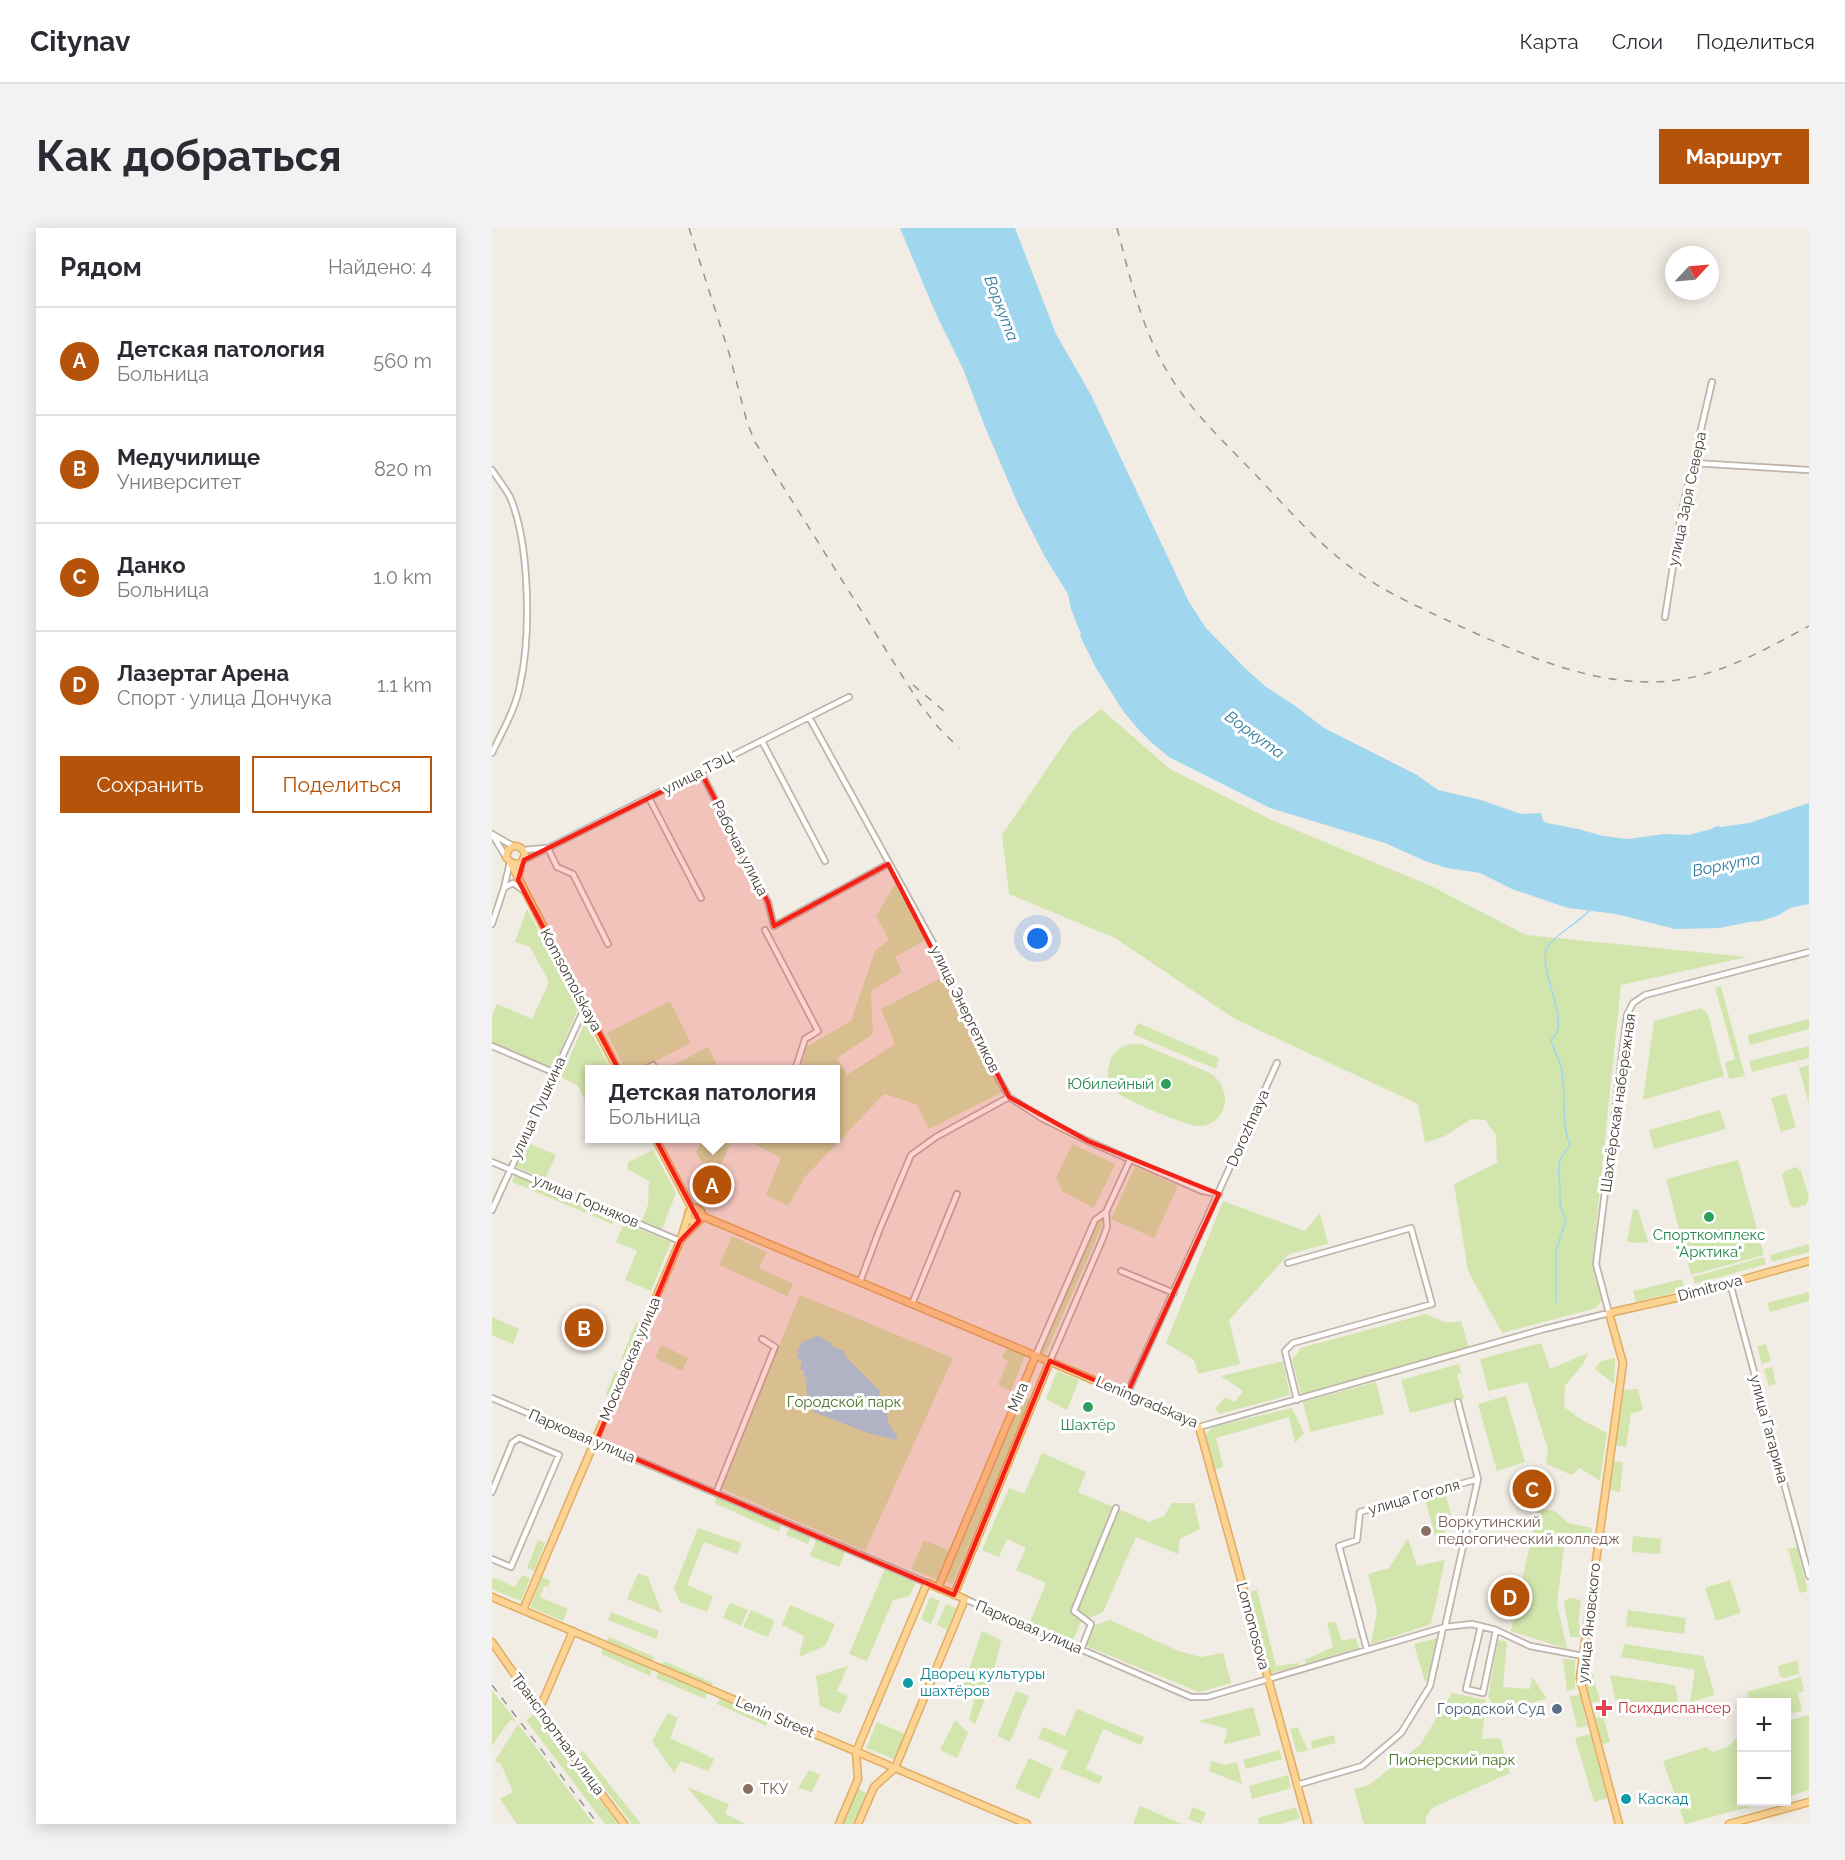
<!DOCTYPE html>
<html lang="ru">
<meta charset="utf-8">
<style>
body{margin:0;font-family:Raleway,sans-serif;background:#f2f2f3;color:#2b2b33}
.controls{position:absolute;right:18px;bottom:18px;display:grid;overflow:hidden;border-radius:0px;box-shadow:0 3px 15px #0003}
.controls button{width:54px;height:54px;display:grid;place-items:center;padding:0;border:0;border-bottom:2px solid #e1e1e2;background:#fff;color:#2b2b33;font:30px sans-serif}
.compass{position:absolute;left:1173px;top:18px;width:54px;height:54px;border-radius:50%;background:#fff;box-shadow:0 3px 15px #0003;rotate:64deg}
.you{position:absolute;left:546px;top:711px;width:21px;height:21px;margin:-15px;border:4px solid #fff;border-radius:50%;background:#1a73e8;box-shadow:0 0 0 9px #1a73e833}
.badge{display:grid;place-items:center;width:39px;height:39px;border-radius:50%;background:#b45309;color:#fff;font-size:20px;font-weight:700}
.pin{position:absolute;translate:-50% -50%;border:3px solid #fff;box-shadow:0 2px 6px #0006}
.popup{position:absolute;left:93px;top:837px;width:255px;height:78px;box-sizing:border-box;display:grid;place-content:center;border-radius:0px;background:#fff;filter:drop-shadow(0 2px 4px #0005);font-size:20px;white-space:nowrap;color:#7c7c81}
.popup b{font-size:22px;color:#2b2b33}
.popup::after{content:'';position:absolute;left:50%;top:100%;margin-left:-12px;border:12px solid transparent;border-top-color:#fff}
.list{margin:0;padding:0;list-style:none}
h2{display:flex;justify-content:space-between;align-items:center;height:78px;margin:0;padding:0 24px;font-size:26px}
h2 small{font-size:20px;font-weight:400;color:#7c7c81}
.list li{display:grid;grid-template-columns:39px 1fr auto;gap:18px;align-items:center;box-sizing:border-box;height:108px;padding:0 24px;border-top:2px solid #e1e1e2}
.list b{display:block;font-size:22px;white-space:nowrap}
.list p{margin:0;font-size:20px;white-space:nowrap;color:#7c7c81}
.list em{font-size:20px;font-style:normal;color:#7c7c81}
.actions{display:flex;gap:12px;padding:18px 24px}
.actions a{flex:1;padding:14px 0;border:2px solid #b45309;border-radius:0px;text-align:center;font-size:21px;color:#b45309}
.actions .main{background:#b45309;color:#fff}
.map{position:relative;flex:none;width:1317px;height:1596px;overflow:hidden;border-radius:0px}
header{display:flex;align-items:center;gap:36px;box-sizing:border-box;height:84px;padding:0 30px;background:#fff;border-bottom:2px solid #e1e1e2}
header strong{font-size:28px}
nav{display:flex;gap:33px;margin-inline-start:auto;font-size:21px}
.intro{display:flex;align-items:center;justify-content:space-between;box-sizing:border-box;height:144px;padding:0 36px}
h1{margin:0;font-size:42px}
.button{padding:15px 27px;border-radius:0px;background:#b45309;color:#fff;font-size:21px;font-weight:700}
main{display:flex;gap:36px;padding:0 36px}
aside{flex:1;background:#fff;border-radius:0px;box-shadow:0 3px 15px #0003}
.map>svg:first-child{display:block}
.green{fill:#d2e5ad}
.water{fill:#a0d6ee}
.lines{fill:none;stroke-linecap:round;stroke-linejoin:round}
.stream{stroke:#a0d6ee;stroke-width:1.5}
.minor-casing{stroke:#bfb5aa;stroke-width:8}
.major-casing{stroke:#e0ad63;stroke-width:9}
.minor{stroke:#fff;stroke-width:4.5}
.major{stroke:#fcd392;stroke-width:6}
.rail{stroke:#949494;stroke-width:1.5;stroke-dasharray:8 8;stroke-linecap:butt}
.marked{fill:#f52117;fill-opacity:0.2;stroke:#f52117;stroke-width:4.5;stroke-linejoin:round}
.leisure-dot{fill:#2e9e5b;stroke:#fff;stroke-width:2}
.education-dot{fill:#8d6e63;stroke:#fff;stroke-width:2}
.culture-dot{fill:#0f9aa8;stroke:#fff;stroke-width:2}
.health-dot{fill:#e0444e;stroke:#fff;stroke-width:2}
.service-dot{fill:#5c6f8a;stroke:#fff;stroke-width:2}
.labels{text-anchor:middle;stroke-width:6;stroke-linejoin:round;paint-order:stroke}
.street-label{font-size:15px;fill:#433c34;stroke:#fff}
.leisure-label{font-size:15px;fill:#27864d;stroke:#fff}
.park-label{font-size:15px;fill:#4d7329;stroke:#fff}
.education-label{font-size:15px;fill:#785e54;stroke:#fff;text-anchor:start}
.culture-label{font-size:15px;fill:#0d838f;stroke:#fff;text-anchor:start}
.health-label{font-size:15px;fill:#be3a42;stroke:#fff;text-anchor:start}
.service-label{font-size:15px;fill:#4e5e75;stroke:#fff;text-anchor:end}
.water-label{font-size:16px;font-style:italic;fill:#2d799c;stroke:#fff}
</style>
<header>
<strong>Citynav</strong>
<nav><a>Карта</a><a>Слои</a><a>Поделиться</a></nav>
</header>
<div class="intro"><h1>Как добраться</h1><a class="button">Маршрут</a></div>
<main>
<aside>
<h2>Рядом<small>Найдено: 4</small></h2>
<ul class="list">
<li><span class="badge">A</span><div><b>Детская патология</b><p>Больница</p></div><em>560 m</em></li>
<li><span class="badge">B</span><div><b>Медучилище</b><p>Университет</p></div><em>820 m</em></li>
<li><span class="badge">C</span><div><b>Данко</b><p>Больница</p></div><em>1.0 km</em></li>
<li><span class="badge">D</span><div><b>Лазертаг Арена</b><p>Спорт · улица Дончука</p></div><em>1.1 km</em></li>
</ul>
<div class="actions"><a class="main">Сохранить</a><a>Поделиться</a></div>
</aside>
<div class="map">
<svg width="1317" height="1596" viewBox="0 0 1317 1596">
<rect width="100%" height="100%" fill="#f1ece4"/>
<path class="green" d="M609,481L678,541L782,593L939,658L1034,707L1255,729L1129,757L1100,1037L1110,1073L1104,1080L1010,1105L976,1043L962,956L1005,935L1004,907L993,892L979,891L953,908L933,915L926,876L743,791L623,710L517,666L510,607L580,504Z
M403,656L435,711L403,729L410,744L379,763L381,806L345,830L355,847L403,816L389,781L451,749L482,816L512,863L437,901L424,876L392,866L313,949L296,978L274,967L289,930L264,917L260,911L343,910V842L309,841L314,819L359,793L383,723L397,712L384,688Z
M35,681L87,778L60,843L0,817V788L5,776L40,791L57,754L38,719L23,714Z
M1229,758L1253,848L1237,851L1233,835L1243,831L1223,760Z
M178,773L199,815L148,841H133L115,805Z
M1209,780L1216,786L1232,848L1151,872L1162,793Z
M1317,791V801L1258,817L1256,807Z
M93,794L119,841L97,842V879L86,858L69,849Z
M646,795L727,830L724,841L641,806Z
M639,816H649L718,845C723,849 728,853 730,859C739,876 727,898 707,898C695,898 635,873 626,865C618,858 615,851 616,841C618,827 627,818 639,816Z
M1317,818V830L1260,844L1257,833Z
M216,819L227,841H180L178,839Z
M1317,837V876L1307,840Z
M1294,866L1304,899L1289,904L1279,870Z
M1228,882L1234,901L1162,921L1157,902Z
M211,911H240L228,940L209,933L204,924Z
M34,914L64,927L53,951L24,939Z
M580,916L623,936L602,980L570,963L564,950Z
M161,922L184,965L170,1001L150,993L156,977L157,953L135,941L136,934Z
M1246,932L1272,1027L1199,1047L1174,951Z
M643,939L686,958L662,1010L619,991Z
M1304,939L1309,943L1317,970L1314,977L1302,980L1298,977L1290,947L1293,943Z
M23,947L124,989L120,996L20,954Z
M731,973L813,1003L828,985L836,1016L797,1026L737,1092L748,1136L706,1146L702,1132L674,1115Z
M1141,981L1146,982L1156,1014L1141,1015L1135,1013Z
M612,985L610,998L553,1127L547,1124L604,993Z
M132,995L179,1014L159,1063L133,1052L145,1023L124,1014Z
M240,1008L275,1024L267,1040L301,1056L295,1068L227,1037Z
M1317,1016V1024L1280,1034L1278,1027Z
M1272,1029L1274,1036L1203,1056L1201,1049Z
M1190,1051L1193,1062L1144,1074L1141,1063Z
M1317,1064V1073L1278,1084L1275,1075Z
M308,1067L461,1130L373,1323L228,1260Z
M934,1086L955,1095L969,1093L977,1120L809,1166L800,1132L809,1120Z
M0,1089L27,1101L21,1116L0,1107Z
M144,1095L149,1097L135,1133L129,1131Z
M1049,1115L1058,1141L1096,1125L1091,1136L1073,1158L1072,1179L1090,1192L1115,1205L1108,1253L1088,1240L1080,1247L1054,1236L1056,1222L1035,1154L996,1163L988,1131Z
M1274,1116L1279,1133L1270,1136L1265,1118Z
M169,1117L196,1130L190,1143L163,1130Z
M515,1119L533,1127L519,1163L506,1157L516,1133L510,1130Z
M1123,1130L1122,1156L1103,1141L1109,1133Z
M791,1133L798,1167L727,1186L723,1181L733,1169L743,1174L751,1163L729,1148Z
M967,1136L969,1145L965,1147L972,1171L918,1185L909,1152Z
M1280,1139L1284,1156L1277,1158L1272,1141Z
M123,1143L128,1145L119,1169L114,1166Z
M565,1143L587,1152L575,1182L554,1171Z
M884,1154L892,1186L818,1204L811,1174Z
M1146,1161L1151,1182L1139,1186L1134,1219L1122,1217L1130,1162Z
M531,1168L539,1172L460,1356L452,1352Z
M1014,1168L1033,1234L1005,1243L986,1176Z
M800,1180L812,1205L803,1215L797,1189L724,1210L731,1239L722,1242L714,1206L721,1199Z
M550,1225L594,1244L586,1264L657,1294L672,1288L680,1275H702L708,1301L688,1311L686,1326L644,1309L611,1384L589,1394L581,1412L538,1394L554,1355L524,1342L534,1320L515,1311L507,1329L490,1322L517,1260L532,1266Z
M1120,1233L1131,1234L1128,1264L1117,1262Z
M953,1265L959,1286L947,1322L933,1271Z
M225,1268L290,1296L287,1304L222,1275Z
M1046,1281L1063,1283L1076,1295L1100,1300L1097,1315L1073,1312L1065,1375L1075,1421L1019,1403Z
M298,1299L319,1308L316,1316L294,1307Z
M206,1300L250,1315L245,1326L212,1314L195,1357L221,1368L215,1384L188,1374L182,1360Z
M1141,1308L1169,1311L1168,1326L1140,1324Z
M916,1310L925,1338L953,1332L939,1396L879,1416L885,1383L876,1346L897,1340Z
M46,1312L53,1315L42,1343L35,1340Z
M324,1312L353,1324L347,1339L318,1328Z
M432,1312L458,1323L445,1352L419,1341Z
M1305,1319L1316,1363L1308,1365L1296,1321Z
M393,1341L424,1354L418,1368L401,1372L375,1433L357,1426Z
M146,1345L156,1349L170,1385L135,1371Z
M30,1347L38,1350L29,1373L0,1361V1349L23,1359Z
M50,1349L58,1353L56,1359L52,1358L48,1369L76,1381L71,1393L38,1379Z
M1238,1352L1249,1385L1224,1393L1213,1360Z
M765,1362L784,1438L807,1435V1438L779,1445L758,1364Z
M438,1369L448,1373L439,1396L429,1391Z
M1077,1370L1089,1372L1086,1395L1091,1401L1090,1409H1078L1072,1374Z
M238,1375L256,1382L249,1398L231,1390Z
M454,1376L464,1380L455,1402L445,1397Z
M298,1377L343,1396L333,1418L307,1429L312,1408L290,1397Z
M259,1382L283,1393L276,1409L251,1399Z
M1136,1382L1194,1390L1192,1406L1134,1398Z
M119,1384L167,1403L164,1411L116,1392Z
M618,1392L689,1424L709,1429L731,1425L739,1455L707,1464L594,1418L603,1397Z
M843,1393L850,1413L864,1410L867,1420L814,1436L813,1432L841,1419L835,1395Z
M490,1403L509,1412L499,1455L483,1496L477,1492L483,1468L470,1461Z
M117,1409L162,1429L160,1434L114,1415Z
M946,1410L938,1451L933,1454L922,1416Z
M1006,1412L1015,1414L1011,1459L1038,1461L1040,1448L1055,1471L1013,1481L1003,1479L996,1469Z
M1132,1416L1211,1428L1223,1467L1198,1474L1203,1442L1129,1429Z
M111,1420L160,1442L158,1448L109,1426Z
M1071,1431L1083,1432V1461L1075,1463Z
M1306,1432L1307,1446L1292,1450L1288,1448L1286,1438Z
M172,1433L221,1455L218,1461L169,1439Z
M1098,1436L1108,1473L1098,1475L1094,1461L1095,1437Z
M356,1438L345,1463L356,1468L348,1486L328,1478L324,1448Z
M166,1444L215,1465L213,1471L164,1450Z
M1118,1447L1183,1457L1186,1474L1127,1489Z
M1309,1449L1312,1463L1306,1465L1310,1483L1295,1486L1294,1474H1251L1258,1472L1255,1464Z
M0,1462L24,1493L19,1492L15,1496L0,1518Z
M524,1463L537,1468L518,1514L505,1508Z
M960,1465L994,1472L990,1511L1008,1510L1018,1545L942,1579C936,1584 933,1588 934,1596H872L862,1561L877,1557L928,1517Z
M1088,1467L1095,1498L1085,1500L1078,1468Z
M228,1470L277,1492L274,1498L225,1476Z
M761,1479L769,1507L731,1517L736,1501L707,1493Z
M585,1481L652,1509L649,1517L611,1501L594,1541L611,1549L607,1556L568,1540L576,1523L546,1510L551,1499L573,1508Z
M176,1485L186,1490L178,1510L222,1531L216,1543L189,1533L182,1545L160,1513Z
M42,1487L126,1596H113L34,1492Z
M1317,1487V1562L1295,1569V1493Z
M1111,1488L1118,1514L1110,1516L1103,1490Z
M463,1492L476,1505L465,1530L448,1522Z
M385,1494L415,1507L404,1532L374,1520Z
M26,1496L102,1596H25L8,1571L21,1564L9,1536L3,1533Z
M805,1499L816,1522L805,1525L798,1501Z
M1098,1506L1116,1570L1102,1574L1083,1510Z
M1249,1506L1250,1574H1276L1193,1596L1171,1533L1214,1519L1221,1524L1235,1519Z
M842,1507L844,1515L820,1521L819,1513Z
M787,1522L790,1531L754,1541L751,1532Z
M91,1523L149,1596H140L86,1526Z
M537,1530L561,1541L547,1571L523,1560Z
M720,1533L733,1537L745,1534L750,1556L717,1543Z
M317,1542L328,1547L320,1564L306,1560Z
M796,1547L799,1560L760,1571L757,1558Z
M195,1559L237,1576L233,1586L254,1596H226Z
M365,1560L376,1566L363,1596H350Z
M648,1578L690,1596H641Z
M701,1579L714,1585L709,1596L696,1591Z
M804,1579L808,1590L788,1596H767L766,1590Z"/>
<path class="water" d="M408,0H523L564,106L599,167L697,374L714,400L753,440L774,459L802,477L832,500L925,547L946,562L989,572L1029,586L1049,585L1051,593L1055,595L1086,601L1111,608L1136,611L1172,606L1197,607L1219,601L1225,598L1229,599L1257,595L1317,575V676L1298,680L1287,687L1270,693L1257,694L1228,700L1183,701L1124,686L1076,680L1020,661L988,645L955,640L933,633L893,615L778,580L677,529L659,514L647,502L631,483L604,440L588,408L589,406L579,381L576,366L553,329L526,276L493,199L472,143L444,86Z
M327,1108L339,1115L341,1119L351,1122L355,1130L387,1162L388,1168L392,1171L391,1179L396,1184C394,1195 400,1201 406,1209L404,1212L376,1205L322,1184L321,1178L315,1175C316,1165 313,1158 315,1150L312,1149V1143L308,1141L310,1132L305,1130C307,1112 311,1113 327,1108Z"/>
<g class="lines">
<path class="stream" d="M1064,1074V1023L1074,992C1066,976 1068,974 1068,958C1066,938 1064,934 1078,917C1068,892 1075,865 1069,838C1066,829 1061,821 1059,812C1061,809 1064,807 1065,804C1073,785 1046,739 1055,720C1062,707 1086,695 1097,683"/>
<defs>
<path id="minor" d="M1201,235L1317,242
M0,242C6,251 13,260 18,269C38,316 39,408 28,457C24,480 10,504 0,525
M1173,389L1189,287L1220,154
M317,489L445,722L485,812L517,869L551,891L596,913L710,963L727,966
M270,513L333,633
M209,544L276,674L282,698L396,636
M157,570L209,670
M0,606L14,629
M0,606L21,618
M56,620L65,639L81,646L116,716
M32,622L53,620
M32,632L357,469
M12,660L21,655L31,662
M0,696L12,660L18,634
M273,702L326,803L313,811L303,842
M0,818L63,845
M153,842L161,837L164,842
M0,934L188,1013
M0,982L93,779
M796,1035L919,1000L940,1076L801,1115L793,1123L805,1172
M629,1043L682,1065
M368,1054L387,1003L419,927L444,909L517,869
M1238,1055L1317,1348
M420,1076L465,966
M544,1127L603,992L614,984
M558,1133L611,1010L615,999L614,984L638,932
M635,1166L785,835
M0,1170L435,1355
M707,1199L1052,1101L1117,1085L1104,1036L1135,787L1141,775L1153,767L1317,724
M0,1264L20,1215L27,1210L67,1227L19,1339L0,1331
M224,1265L283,1119L270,1111
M473,1371L699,1469H715L953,1399L980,1396L1004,1402L1038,1418L1091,1428
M989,1398L974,1461L991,1465L1004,1402
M953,1399L986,1251L966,1174
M589,1422L599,1396L582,1383L624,1280
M875,1422L847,1318L865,1312L868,1284L986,1251
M805,1557L870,1538L909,1505L938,1458L951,1400"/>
<path id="major" d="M18,634L126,842
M26,651L29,635L33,627C31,620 28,618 21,618L16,622L14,629C18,635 22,637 29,635
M163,910L200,981
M196 987a7 7 0 1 1 14 0a7 7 0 1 1-14 0Z
M210,988L635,1166L707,1199L816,1596
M190,1010L206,994
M446,1360L544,1127
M462,1367L558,1133
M0,1369L535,1596
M31,1382L188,1013L196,988
M0,1414L60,1500L132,1596
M47,1482L81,1403
M347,1596L366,1551L364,1524L435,1355L473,1371L403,1540L382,1559L366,1596
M1127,1596L1088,1450L1131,1135L1117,1085L1188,1069L1317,1033
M1237,1596L1317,1574"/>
</defs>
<use href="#minor" class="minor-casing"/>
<use href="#major" class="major-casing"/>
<use href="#minor" class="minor"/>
<use href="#major" class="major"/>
<path class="rail" d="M197,0L237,125L255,194L263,214L428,476L446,499L467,520
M625,0C638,49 649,99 675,143C697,181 730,212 761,244C796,281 829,320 871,348C899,367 931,381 961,395C1027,425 1102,460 1177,453C1228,448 1272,422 1317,398
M421,457L452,483
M0,1457L106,1596"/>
</g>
<path class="marked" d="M209,544L276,674L282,698L396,636L517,869L596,913L727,966L635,1166L558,1133L462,1367L104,1214L188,1013L207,993L26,652L32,632Z"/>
<g class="leisure-dot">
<circle cx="674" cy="856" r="6"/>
<circle cx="1217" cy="989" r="6"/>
<circle cx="596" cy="1179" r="6"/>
</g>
<g class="education-dot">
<circle cx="934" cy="1303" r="6"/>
<circle cx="256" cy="1561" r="6"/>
</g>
<g class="culture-dot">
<circle cx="416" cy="1455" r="6"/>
<circle cx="1134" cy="1571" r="6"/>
</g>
<path class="health-dot" d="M1109 1471h6v6h6v6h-6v6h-6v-6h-6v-6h6z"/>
<circle class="service-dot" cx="1065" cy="1481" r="6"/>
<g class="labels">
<g class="street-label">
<text transform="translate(1195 271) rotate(-78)" y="5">улица Заря Севера</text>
<text transform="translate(206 545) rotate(-27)" y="5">улица ТЭЦ</text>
<text transform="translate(248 620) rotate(63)" y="5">Рабочая улица</text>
<text transform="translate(79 752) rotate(62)" y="5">Komsomolskaya</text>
<text transform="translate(473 781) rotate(64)" y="5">улица Энергетиков</text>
<text transform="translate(1126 875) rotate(-82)" y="5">Шахтёрская набережная</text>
<text transform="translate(46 880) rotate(-65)" y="5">улица Пушкина</text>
<text transform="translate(756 900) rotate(-66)" y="5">Dorozhnaya</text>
<text transform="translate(94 973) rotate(23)" y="5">улица Горняков</text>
<text transform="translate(1218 1060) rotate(-15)" y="5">Dimitrova</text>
<text transform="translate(138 1131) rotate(-67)" y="5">Московская улица</text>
<text transform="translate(526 1169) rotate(-67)" y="5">Mira</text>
<text transform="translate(655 1174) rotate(23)" y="5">Leningradskaya</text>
<text transform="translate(1277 1201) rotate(75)" y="5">улица Гагарина</text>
<text transform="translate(90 1208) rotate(23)" y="5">Парковая улица</text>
<text transform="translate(922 1269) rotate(-16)" y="5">улица Гоголя</text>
<text transform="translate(1097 1395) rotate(-84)" y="5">улица Яновского</text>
<text transform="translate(761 1398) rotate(75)" y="5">Lomonosova</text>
<text transform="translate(537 1399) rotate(23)" y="5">Парковая улица</text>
<text transform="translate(283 1489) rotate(23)" y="5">Lenin Street</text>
<text transform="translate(66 1506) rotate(54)" y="5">Транспортная улица</text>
</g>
<g class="leisure-label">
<text x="662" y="861" text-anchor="end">Юбилейный</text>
<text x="1217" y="1012">Спорткомплекс<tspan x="1217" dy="17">"Арктика"</tspan></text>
<text x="596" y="1202">Шахтёр</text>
</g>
<g class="park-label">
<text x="352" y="1179">Городской парк</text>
<text x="960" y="1537">Пионерский парк</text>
</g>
<g class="education-label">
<text x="946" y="1299">Воркутинский<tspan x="946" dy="17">педогогический колледж</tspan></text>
<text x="268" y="1566">ТКУ</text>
</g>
<g class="culture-label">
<text x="428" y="1451">Дворец культуры<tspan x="428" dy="17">шахтёров</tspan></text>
<text x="1146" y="1576">Каскад</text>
</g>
<g class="health-label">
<text x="1126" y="1485">Психдиспансер</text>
</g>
<g class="service-label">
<text x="1053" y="1486">Городской Суд</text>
</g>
<g class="water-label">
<text transform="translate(510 80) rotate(69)" y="6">Воркута</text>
<text transform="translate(763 506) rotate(36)" y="6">Воркута</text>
<text transform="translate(1234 636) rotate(-11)" y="6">Воркута</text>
</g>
</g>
</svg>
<div class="controls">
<button>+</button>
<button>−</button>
</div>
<svg class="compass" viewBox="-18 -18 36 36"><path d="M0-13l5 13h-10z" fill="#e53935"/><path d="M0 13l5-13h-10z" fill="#7c7c81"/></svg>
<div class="you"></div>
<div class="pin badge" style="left:220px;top:957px">A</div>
<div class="popup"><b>Детская патология</b>Больница</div>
<div class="pin badge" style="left:92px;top:1100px">B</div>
<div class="pin badge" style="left:1040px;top:1261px">C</div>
<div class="pin badge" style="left:1018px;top:1369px">D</div>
</div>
</main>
